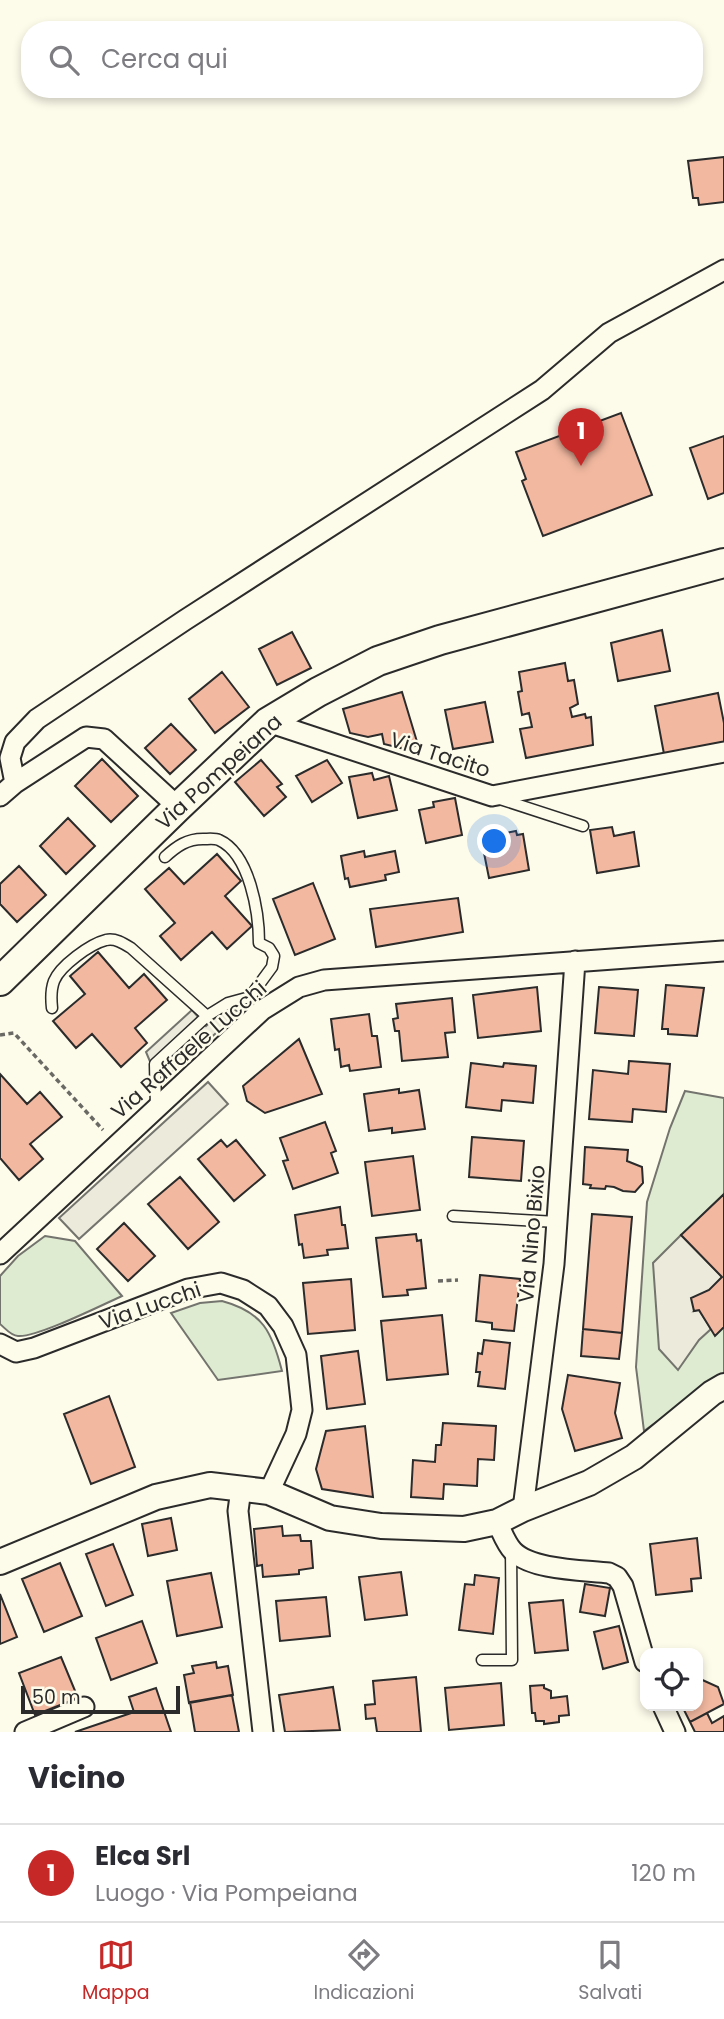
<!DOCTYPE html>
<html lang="it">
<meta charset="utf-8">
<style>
body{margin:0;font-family:Poppins,sans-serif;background:#f2f2f3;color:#2b2b33}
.controls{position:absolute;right:21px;bottom:21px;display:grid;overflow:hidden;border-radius:14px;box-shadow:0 4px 10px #0003}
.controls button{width:63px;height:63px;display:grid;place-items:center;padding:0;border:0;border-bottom:2px solid #e1e1e2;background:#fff;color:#2b2b33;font:35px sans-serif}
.scale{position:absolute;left:21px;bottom:18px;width:159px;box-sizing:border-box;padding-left:7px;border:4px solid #2b2b2b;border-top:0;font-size:19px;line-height:24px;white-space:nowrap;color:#2b2b2b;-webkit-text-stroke:5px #fdfbea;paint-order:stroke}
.you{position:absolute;left:495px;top:842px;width:24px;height:24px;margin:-18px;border:5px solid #fff;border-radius:50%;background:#1a73e8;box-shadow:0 0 0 10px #1a73e833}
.badge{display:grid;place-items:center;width:46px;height:46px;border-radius:50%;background:#c62828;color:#fff;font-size:23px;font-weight:700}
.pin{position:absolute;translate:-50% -58px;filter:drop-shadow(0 2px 4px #0008)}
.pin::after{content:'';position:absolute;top:37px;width:24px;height:21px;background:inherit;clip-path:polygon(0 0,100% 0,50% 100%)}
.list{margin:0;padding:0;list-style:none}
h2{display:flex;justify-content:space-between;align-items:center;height:91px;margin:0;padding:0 28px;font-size:30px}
h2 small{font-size:23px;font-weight:400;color:#7c7c81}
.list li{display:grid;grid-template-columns:46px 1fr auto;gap:21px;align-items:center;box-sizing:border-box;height:98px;padding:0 28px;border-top:2px solid #e1e1e2}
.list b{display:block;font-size:26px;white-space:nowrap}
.list p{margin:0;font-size:23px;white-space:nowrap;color:#7c7c81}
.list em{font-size:23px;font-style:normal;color:#7c7c81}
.icon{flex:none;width:38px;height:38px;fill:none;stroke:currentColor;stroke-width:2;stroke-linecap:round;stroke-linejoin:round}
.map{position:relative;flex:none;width:724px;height:1732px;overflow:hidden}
.search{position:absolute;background:#fff;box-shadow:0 4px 10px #0003;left:21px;right:21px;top:21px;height:77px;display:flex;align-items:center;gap:18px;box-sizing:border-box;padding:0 24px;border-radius:28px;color:#7c7c81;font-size:26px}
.sheet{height:189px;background:#fff}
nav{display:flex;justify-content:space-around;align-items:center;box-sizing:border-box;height:98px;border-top:2px solid #e1e1e2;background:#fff;font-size:19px;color:#7c7c81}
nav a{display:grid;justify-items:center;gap:4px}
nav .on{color:#c62828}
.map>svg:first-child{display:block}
.green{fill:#deebd1;stroke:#74746e;stroke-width:2}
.parking{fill:#eceadb;stroke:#74746e;stroke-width:2}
.building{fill:#f2b8a0;stroke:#2b2b2b;stroke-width:2}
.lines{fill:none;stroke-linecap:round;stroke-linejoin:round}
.service-casing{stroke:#2b2b2b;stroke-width:13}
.minor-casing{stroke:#2b2b2b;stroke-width:23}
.tertiary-casing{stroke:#2b2b2b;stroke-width:28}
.secondary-casing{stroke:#2b2b2b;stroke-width:32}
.path{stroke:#6a6964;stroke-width:3.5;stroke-dasharray:5 3.5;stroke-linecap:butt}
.service{stroke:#fdfbea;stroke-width:10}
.minor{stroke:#fdfbea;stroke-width:19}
.tertiary{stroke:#fdfbea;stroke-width:24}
.secondary{stroke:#fdfbea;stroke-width:28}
.labels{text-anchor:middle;stroke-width:5;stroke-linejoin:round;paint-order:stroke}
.street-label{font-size:21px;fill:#2b2b2b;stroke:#fdfbea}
</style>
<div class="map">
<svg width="724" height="1732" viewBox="0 0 724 1732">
<rect width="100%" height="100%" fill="#fdfbea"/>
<path class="green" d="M685,1091L724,1098V1373L644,1431L636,1367L647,1202L670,1128Z
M45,1236L75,1241L122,1296C102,1305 36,1338 18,1336C11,1336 5,1328 0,1324V1276L18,1256Z
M222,1301C263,1312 272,1332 282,1371L218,1380L171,1313L200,1303Z"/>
<path class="parking" d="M227,1007L240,1012L159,1083L146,1052L192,1010L206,1026Z
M208,1082L228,1104L79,1239L59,1218Z
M681,1235L722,1277L694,1311L699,1310L711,1329L699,1340L678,1370L659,1349L653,1263Z"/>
<path class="building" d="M724,157V202L699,205L698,198H693L688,161Z
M621,413L652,495L543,536L522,481L526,479L516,452Z
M724,436V493L708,499L690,448Z
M662,630L670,671L618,681L611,643Z
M292,632L311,668L277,685L259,649Z
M565,663L568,681L574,680L578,704L570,708L572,717L585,714L586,718L591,717L593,745L526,758L520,729L532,727L529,713L522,715L518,692L522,691L519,672Z
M222,672L249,707L215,733L189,699Z
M402,692L418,745L404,749L384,744L382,734L368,737L350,733L343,709Z
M718,693L724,723V742L664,754L655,706Z
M485,702L493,742L453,749L445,710Z
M171,724L196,750L170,774L145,748Z
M102,759L138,796L111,822L75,786Z
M261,760L282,784L277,787L286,797L264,816L235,782Z
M327,760L342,783L312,802L296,776Z
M372,773L374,780L389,776L397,810L358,818L349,777Z
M455,798L462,835L426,843L419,810L434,807L433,802Z
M68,818L95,846L66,874L40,846Z
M612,827L614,836L634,832L639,866L597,873L590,830Z
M516,831L517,835L523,834L529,870L489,878L481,838Z
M364,851L365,857L395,851L399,872L385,875L386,880L350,887L348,878L345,879L341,856Z
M217,854L241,881L225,896L252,926L227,949L212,932L181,960L160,936L175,923L145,889L169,868L184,884Z
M19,866L46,895L17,922L0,904V884Z
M313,883L335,939L295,955L273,899Z
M458,898L463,932L376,947L370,909Z
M98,952L129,988L144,974L167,1000L135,1028L147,1043L121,1067L92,1034L76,1048L53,1021L85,994L70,976Z
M666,985L704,988L697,1036L668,1034V1029H662Z
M537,987L541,1031L478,1038L473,995Z
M599,987L638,990L634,1036L595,1033Z
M452,998L455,1032L445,1033L448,1057L402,1061L399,1031H395L393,1019L398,1018L396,1004Z
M369,1014L372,1036H377L381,1067L350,1071L349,1065L341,1067L339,1049L335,1050L331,1019Z
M299,1039L322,1094L265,1113L247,1101L243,1086Z
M629,1061L670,1064L666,1112L633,1109L632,1122L589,1119L593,1070L628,1074Z
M471,1063L503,1067L504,1063L536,1066L533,1103L502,1100L501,1111L466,1107Z
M0,1074L27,1104L40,1092L62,1117L30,1144L43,1159L19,1180L0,1158Z
M399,1089V1093L419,1090L425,1129L392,1133V1128L369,1131L364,1094Z
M325,1122L336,1151L331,1153L338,1173L293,1189L283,1161L288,1160L280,1138Z
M472,1137L524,1141L521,1181L469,1177Z
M221,1140L227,1147L236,1140L265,1175L234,1201L198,1159Z
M585,1147L628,1150L627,1161L642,1167L643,1183L635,1192L623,1191L614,1187L606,1186L605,1189L590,1188L591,1185L583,1184Z
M413,1156L420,1210L372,1216L365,1162Z
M180,1177L219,1222L188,1249L148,1204Z
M724,1194V1327L715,1336L699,1310L694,1311L691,1298L709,1290L722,1277L681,1235Z
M340,1207L342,1225H345L348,1248L327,1250L328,1255L304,1258L302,1244L299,1245L295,1215Z
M592,1214L632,1217L622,1333L583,1329Z
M124,1223L155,1256L128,1281L97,1249Z
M416,1234L417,1241L421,1240L426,1288L407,1290L408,1295L383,1297L376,1238Z
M480,1275L520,1279L514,1331L492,1329V1323L476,1321Z
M351,1279L355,1330L308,1334L303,1283Z
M442,1315L448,1374L387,1380L381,1321Z
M583,1329L622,1333L619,1359L581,1356Z
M484,1340L510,1343L505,1389L478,1386L480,1372H476L478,1353L482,1354Z
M358,1351L365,1404L327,1409L321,1356Z
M568,1375L620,1383L615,1413L622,1438L575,1451L562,1409Z
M109,1396L135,1467L91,1484L64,1414Z
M443,1423L496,1426L494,1460L478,1459L477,1486L444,1484L443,1499L411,1497L413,1460L435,1462L436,1445H441Z
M365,1426L373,1497L322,1489L316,1469L326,1431Z
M171,1518L177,1550L148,1556L142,1524Z
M282,1526L283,1536L300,1535L301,1541H311L313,1568L299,1570V1574L263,1577L262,1565L257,1566L254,1529Z
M697,1538L701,1578L691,1579L692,1591L656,1595L650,1544Z
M113,1544L133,1595L106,1606L86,1554Z
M60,1563L82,1616L44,1632L22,1579Z
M401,1572L407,1615L365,1620L359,1577Z
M211,1573L222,1627L177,1636L167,1581Z
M475,1575L499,1578L493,1634L459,1630L465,1584L474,1585Z
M585,1584L610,1588L605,1616L580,1612Z
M0,1594L17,1637L0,1644Z
M326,1597L330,1636L280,1641L276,1601Z
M563,1600L568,1650L535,1653L529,1603Z
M142,1621L157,1663L111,1680L96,1638Z
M619,1626L628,1662L603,1669L594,1632Z
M61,1657L78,1698L35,1715L19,1673Z
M216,1662L217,1668L228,1666L233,1695L189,1703L184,1675L194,1673L192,1666Z
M416,1677L421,1732H377L375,1718L366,1719L365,1705L375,1704L373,1681Z
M698,1678L718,1687L724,1704L690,1722L682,1706H698Z
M501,1683L504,1725L449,1730L445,1688Z
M544,1685V1688L551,1691V1698L567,1696L569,1715L559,1716V1722L544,1724V1721H536L535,1713H532L530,1686Z
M333,1687L340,1730L285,1732L279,1695Z
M156,1688L171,1732H75L134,1712L129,1697Z
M232,1695L239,1732H195L190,1702Z
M707,1713L712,1723L724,1716V1732H695L690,1722Z"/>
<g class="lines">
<defs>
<path id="service" d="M500,799L583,826
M52,1008C51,999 51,989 54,981C60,966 90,944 106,940C115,938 123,943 131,948L207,1016
M156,1108L155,1064L207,1016L228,1003L250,997L272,967L274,956L269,948L259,943C259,913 250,854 219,840C215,838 208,839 203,839C187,839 177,846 165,857
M453,1216L557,1222
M482,1660H512L511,1550"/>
<path id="minor" d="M268,722L492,796L724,752
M15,783L10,758L15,742L37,719L185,620L542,390L609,333L724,270
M0,796L15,783L86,737L104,739L178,807
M0,1254L262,1010L299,987L324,980L723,951
M0,1344L16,1352L34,1348L188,1289L221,1283L243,1290L268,1306L283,1326L296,1355L302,1410L296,1434L269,1492
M241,1489L238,1511L263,1732
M523,1509L554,1264L575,961
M497,1522C502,1532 506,1544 513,1551C531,1570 583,1570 609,1573L617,1577L623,1586L645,1662
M663,1706L675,1732
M25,1732L84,1707"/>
<path id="tertiary" d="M0,1562L156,1497L210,1485L269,1492L330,1518L381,1526L464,1529L497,1522L523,1509L589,1483L634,1457L712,1393L724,1386"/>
<path id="secondary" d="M0,981L178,807L268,722L318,692L378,661L440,640L724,563"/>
</defs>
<use href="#service" class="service-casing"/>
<use href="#minor" class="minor-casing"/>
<use href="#tertiary" class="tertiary-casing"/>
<use href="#secondary" class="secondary-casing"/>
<path class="path" d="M0,1035L14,1033L103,1130
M438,1281L458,1280"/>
<use href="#service" class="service"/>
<use href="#minor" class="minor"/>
<use href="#tertiary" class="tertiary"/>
<use href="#secondary" class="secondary"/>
</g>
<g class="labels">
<g class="street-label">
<text transform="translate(440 755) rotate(18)" y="7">Via Tacito</text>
<text transform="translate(219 772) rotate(-42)" y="7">Via Pompeiana</text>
<text transform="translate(189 1050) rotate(-41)" y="7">Via Raffaele Lucchi</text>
<text transform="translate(532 1234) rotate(-85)" y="7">Via Nino Bixio</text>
<text transform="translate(150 1306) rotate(-19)" y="7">Via Lucchi</text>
</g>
</g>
</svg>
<div class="controls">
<button><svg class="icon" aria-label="locate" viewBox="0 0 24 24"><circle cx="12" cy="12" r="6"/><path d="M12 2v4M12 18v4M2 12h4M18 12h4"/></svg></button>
</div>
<div class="scale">50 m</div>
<div class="you"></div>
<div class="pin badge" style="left:581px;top:466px">1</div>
<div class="search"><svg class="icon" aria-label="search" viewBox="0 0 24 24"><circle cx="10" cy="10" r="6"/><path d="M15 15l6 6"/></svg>Cerca qui</div>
</div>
<section class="sheet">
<h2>Vicino<small></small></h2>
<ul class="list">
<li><span class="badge">1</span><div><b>Elca Srl</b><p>Luogo · Via Pompeiana</p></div><em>120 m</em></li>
</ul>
</section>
<nav>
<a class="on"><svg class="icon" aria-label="map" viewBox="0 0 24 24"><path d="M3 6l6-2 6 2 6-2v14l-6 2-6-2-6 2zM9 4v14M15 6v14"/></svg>Mappa</a>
<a><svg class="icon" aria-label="directions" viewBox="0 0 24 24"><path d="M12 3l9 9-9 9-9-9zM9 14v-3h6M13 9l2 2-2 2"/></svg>Indicazioni</a>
<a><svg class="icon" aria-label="saved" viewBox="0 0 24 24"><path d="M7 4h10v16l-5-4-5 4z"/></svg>Salvati</a>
</nav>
